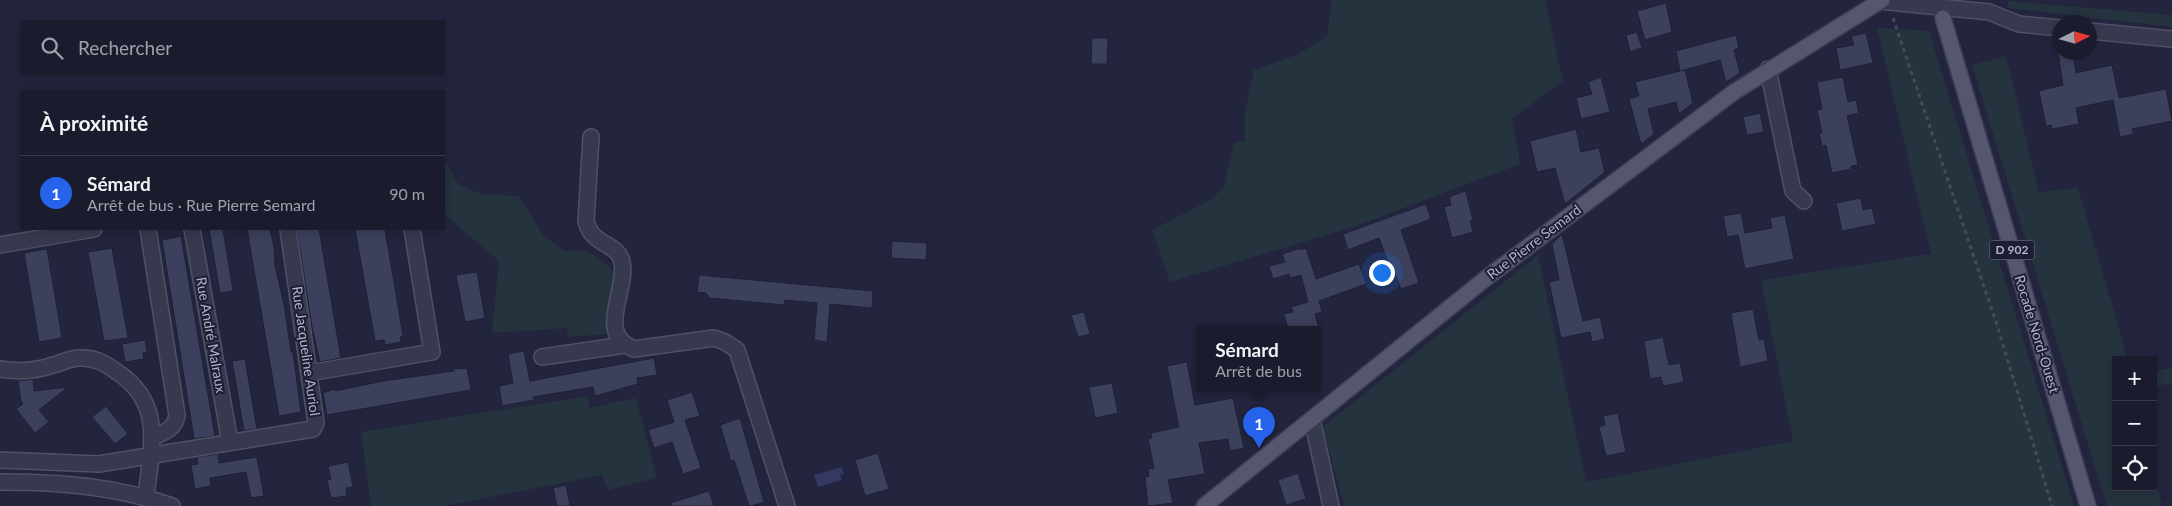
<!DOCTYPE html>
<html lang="fr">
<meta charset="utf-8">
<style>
body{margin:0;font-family:Lato,sans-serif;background:#27293a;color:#f1f3f6}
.controls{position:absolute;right:15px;bottom:15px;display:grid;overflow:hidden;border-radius:0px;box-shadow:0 2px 12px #0003}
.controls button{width:45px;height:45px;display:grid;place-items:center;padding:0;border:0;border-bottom:1px solid #383a4a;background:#1a1c2e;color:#f1f3f6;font:25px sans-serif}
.compass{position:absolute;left:2052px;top:15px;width:45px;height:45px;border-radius:50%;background:#1a1c2e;box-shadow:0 2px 12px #0003;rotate:85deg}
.you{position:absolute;left:1381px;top:272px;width:18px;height:18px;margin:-12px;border:4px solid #fff;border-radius:50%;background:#1a73e8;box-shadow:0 0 0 8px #1a73e833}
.badge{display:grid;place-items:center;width:32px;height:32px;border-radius:50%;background:#2563eb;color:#fff;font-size:16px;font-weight:700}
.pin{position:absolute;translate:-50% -41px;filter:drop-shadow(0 1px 2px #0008)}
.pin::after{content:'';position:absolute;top:26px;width:18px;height:15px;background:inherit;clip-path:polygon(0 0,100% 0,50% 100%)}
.popup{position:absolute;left:1196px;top:326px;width:125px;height:65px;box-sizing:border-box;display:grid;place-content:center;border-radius:0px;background:#1a1c2e;filter:drop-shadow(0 1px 4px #0005);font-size:16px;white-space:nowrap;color:#9fa1aa}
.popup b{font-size:19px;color:#f1f3f6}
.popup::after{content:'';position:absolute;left:50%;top:100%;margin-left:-10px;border:10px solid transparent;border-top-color:#1a1c2e}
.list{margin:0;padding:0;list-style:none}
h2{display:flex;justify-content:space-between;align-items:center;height:65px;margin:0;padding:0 20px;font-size:21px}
h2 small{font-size:16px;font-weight:400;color:#9fa1aa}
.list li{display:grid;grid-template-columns:32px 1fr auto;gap:15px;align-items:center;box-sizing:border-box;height:75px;padding:0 20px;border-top:1px solid #383a4a}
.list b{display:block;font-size:19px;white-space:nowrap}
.list p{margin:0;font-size:16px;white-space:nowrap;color:#9fa1aa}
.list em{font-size:16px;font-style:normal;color:#9fa1aa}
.icon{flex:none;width:28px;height:28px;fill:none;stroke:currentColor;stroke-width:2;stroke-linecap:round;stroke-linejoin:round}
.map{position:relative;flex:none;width:2172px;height:506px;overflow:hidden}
.search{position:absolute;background:#1a1c2e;box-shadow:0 2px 12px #0003;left:20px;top:20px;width:425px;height:55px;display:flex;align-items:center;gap:12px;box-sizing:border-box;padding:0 18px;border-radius:0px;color:#9fa1aa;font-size:19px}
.panel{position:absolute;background:#1a1c2e;box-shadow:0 2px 12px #0003;left:20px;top:90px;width:425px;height:140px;border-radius:0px}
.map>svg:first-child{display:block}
.green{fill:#25333f}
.water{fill:#343863}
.building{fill:#3c405c;stroke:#1e2035}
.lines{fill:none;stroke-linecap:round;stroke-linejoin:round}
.minor-casing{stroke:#4f5166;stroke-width:18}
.major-casing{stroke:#3d3f54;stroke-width:18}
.path{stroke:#3f4f59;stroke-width:3;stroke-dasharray:4 4;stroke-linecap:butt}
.minor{stroke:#37394e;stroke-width:15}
.major{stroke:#54576e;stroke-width:15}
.labels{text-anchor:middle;stroke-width:4;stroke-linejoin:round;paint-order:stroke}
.shield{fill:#1c1e33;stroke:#85879c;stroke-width:1}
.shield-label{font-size:12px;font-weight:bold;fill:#b2b4c9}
.street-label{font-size:14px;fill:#b2b4c9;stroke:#1c1e33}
</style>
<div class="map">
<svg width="2172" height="506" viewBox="0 0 2172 506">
<rect width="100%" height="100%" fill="#23253e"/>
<path class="green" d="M1332,0H1545L1563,81L1512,119L1520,164L1356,226L1170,282L1152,230L1209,201L1224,187L1234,142L1245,141V112L1254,70L1299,54L1327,36Z
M2008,1L2172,15V27L2008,8Z
M1877,28L1929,31L2074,506H1344L1323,427L1538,255L1586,482L1793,441L1761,280L1931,254Z
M2006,56L2039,192L2078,188L2128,360H2116V487H2153V468L2162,506H2107L1972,65Z
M444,160L459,185L481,194L519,196L543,235L564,251H588L610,267L617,278L608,334L568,337L567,328L492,333L499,261L444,214Z
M2172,368V383L2153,387V371Z
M588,396L589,408L636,398L657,478L608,490L602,475L445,506H371L361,432Z"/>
<path class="water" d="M842,467L844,474L840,475L842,480L818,487L814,475Z"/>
<path class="building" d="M1666,3L1672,32L1645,40L1637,11Z
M1637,32L1642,48L1630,52L1626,35Z
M1866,33L1873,63L1840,70L1836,48L1854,45L1851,36Z
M1736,35L1739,48L1734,50L1740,73L1726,82L1720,60L1681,71L1685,70L1693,103L1679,114L1676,102L1648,109L1654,134L1641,144L1629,99L1639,96L1635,82L1680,71L1676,51Z
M1092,38H1108L1107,64H1091Z
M2058,52H2073L2076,73L2112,65L2119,98L2166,89L2172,121L2132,129L2134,134L2120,137L2113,100L2076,108L2079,124L2052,129L2051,125L2046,126L2039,91L2063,85Z
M1601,77L1610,112L1581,119L1576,98L1592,94L1588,82Z
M1843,77L1848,102L1856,100L1859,113L1847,116L1858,165L1851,166V169L1832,173L1826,145L1822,146L1819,133H1822L1817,110L1822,109L1817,82Z
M1760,113L1764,132L1747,135L1743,117Z
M1576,129L1581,152L1599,148L1605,172L1565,204L1555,168L1537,172L1530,141Z
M1462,192H1466L1473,220L1470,221L1473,232L1452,238L1444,207L1451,205L1449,197Z
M1861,198L1863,210L1872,208L1876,224L1842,231L1836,203Z
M1426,204L1431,219L1401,230L1419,283L1401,289L1395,273L1392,274L1379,238L1348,250L1343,234Z
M1741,213L1745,233L1772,228L1770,218L1785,215L1794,259L1745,269L1738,235L1727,237L1723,216Z
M209,229H223L233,291L220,293Z
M247,229H270L274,246L275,266L284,304L291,352H293L301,412L279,416Z
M297,229H319L341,358L320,362L312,327Z
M355,229H385L403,336L400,337L401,342L385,345L384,340L375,341Z
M1562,234L1583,321L1600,317L1605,339L1592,342L1590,332L1561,338L1549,282L1559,280L1552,244Z
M181,236L215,436L194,439L162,240Z
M892,241L927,243L926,260L891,258Z
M112,248L128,338L104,341L88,252Z
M1301,248V250L1306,248L1316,279L1359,264L1366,284L1319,301L1322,312L1315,314L1319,329H1288L1284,314L1293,312L1291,307L1308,302L1301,275L1290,278L1289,274L1273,279L1269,266L1285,262L1282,254Z
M47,249L62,338L39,342L24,253Z
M477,272L485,318L465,322L456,275Z
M699,275L873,291L872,308L830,304L827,342L814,340L817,303L785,300L784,305L709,298L706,293L697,292Z
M1753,309L1759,340L1764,339L1768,361L1740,367L1731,313Z
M1084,312L1090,334L1078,337L1071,315Z
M1663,337L1669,365L1680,363L1684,382L1663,386L1661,377L1650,379L1644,341Z
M145,340L147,352L143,353L144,359L125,362L122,344Z
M524,351L530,381L654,358L657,375L637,378L638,384L595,396L593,387L533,397L534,400L502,406L499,386L513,383L508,354Z
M245,359L257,429L244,431L232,361Z
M1187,362L1195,405L1233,398L1244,448L1230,451L1228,439L1199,443L1205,474L1168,480L1173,503L1148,506L1145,477L1149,476L1148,469L1154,468L1148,439L1152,438L1151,433L1179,427L1167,366Z
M467,368L471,390L327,415L323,393L335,389V391L383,381L454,371V369Z
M33,379L34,391L68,387L39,410L49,422L35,433L16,409L23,404L21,401L18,381Z
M1112,383L1118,413L1095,418L1089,387Z
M692,392L700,416L685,420L701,468L683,474L672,442L654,448L648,430L674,422L667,400Z
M106,406L128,434L115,444L92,417Z
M1618,413L1626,452L1606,456L1599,427L1605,425L1603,416Z
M740,418L764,502L751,506H749L734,460L731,461L720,425Z
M878,453L889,489L865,496L855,460Z
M218,454L219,463L257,457L264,496L251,498L246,472L210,478L211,486L195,489L191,465L198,464L197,457Z
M348,462L353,487L346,488L347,496L331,498L327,480L331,479L328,466Z
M1298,473L1306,499L1286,505L1278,480Z
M566,485L570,506H557L553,488Z
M709,491L714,506H671L670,503Z"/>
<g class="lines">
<defs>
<path id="minor" d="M1880,1L1989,12L2019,24L2060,28
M2090,31L2172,39
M1768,69L1793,191L1804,201
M591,137L586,221C592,247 618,242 622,262C628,291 595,334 634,349L714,338L725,342L737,350L787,506
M148,229L177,415C175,429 165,432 153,437
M192,229L230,442
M0,245L94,229
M542,357L625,345
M0,369C18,372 36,371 53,365C61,363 71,358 79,358C94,357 105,363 117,372C165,403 151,449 146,497
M309,373L432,352L412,229
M1312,419L1331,506
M0,460L99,464L313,429L316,423L288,229
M0,482C60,482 115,486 172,506"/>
<path id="major" d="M1943,18L2088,506
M1204,506L1485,279L1734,92L1882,0"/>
</defs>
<use href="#minor" class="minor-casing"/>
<use href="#major" class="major-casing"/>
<path class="path" d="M1893,18L1997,325L2052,506"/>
<use href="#minor" class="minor"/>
<use href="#major" class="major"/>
</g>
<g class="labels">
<rect class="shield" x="1989.5" y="240.5" width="45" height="19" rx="4"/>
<g class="shield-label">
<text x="2012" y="254">D 902</text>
</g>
<g class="street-label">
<text transform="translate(1534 242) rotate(-37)" y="5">Rue Pierre Semard</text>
<text transform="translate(2037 334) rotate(73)" y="5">Rocade Nord-Ouest</text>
<text transform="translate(211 335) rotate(80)" y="5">Rue André Malraux</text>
<text transform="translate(306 351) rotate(82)" y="5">Rue Jacqueline Auriol</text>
</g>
</g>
</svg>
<div class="controls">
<button>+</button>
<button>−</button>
<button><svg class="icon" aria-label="locate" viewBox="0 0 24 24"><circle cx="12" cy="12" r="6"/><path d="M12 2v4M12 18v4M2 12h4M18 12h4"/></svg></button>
</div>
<svg class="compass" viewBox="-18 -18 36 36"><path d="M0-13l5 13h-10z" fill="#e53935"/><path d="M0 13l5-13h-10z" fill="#9fa1aa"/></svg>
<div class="you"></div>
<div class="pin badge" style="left:1259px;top:448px">1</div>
<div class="popup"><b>Sémard</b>Arrêt de bus</div>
<div class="search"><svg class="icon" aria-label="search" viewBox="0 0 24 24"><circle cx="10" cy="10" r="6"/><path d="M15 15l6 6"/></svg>Rechercher</div>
<section class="panel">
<h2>À proximité<small></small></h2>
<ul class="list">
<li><span class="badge">1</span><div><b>Sémard</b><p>Arrêt de bus · Rue Pierre Semard</p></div><em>90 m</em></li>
</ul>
</section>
</div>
